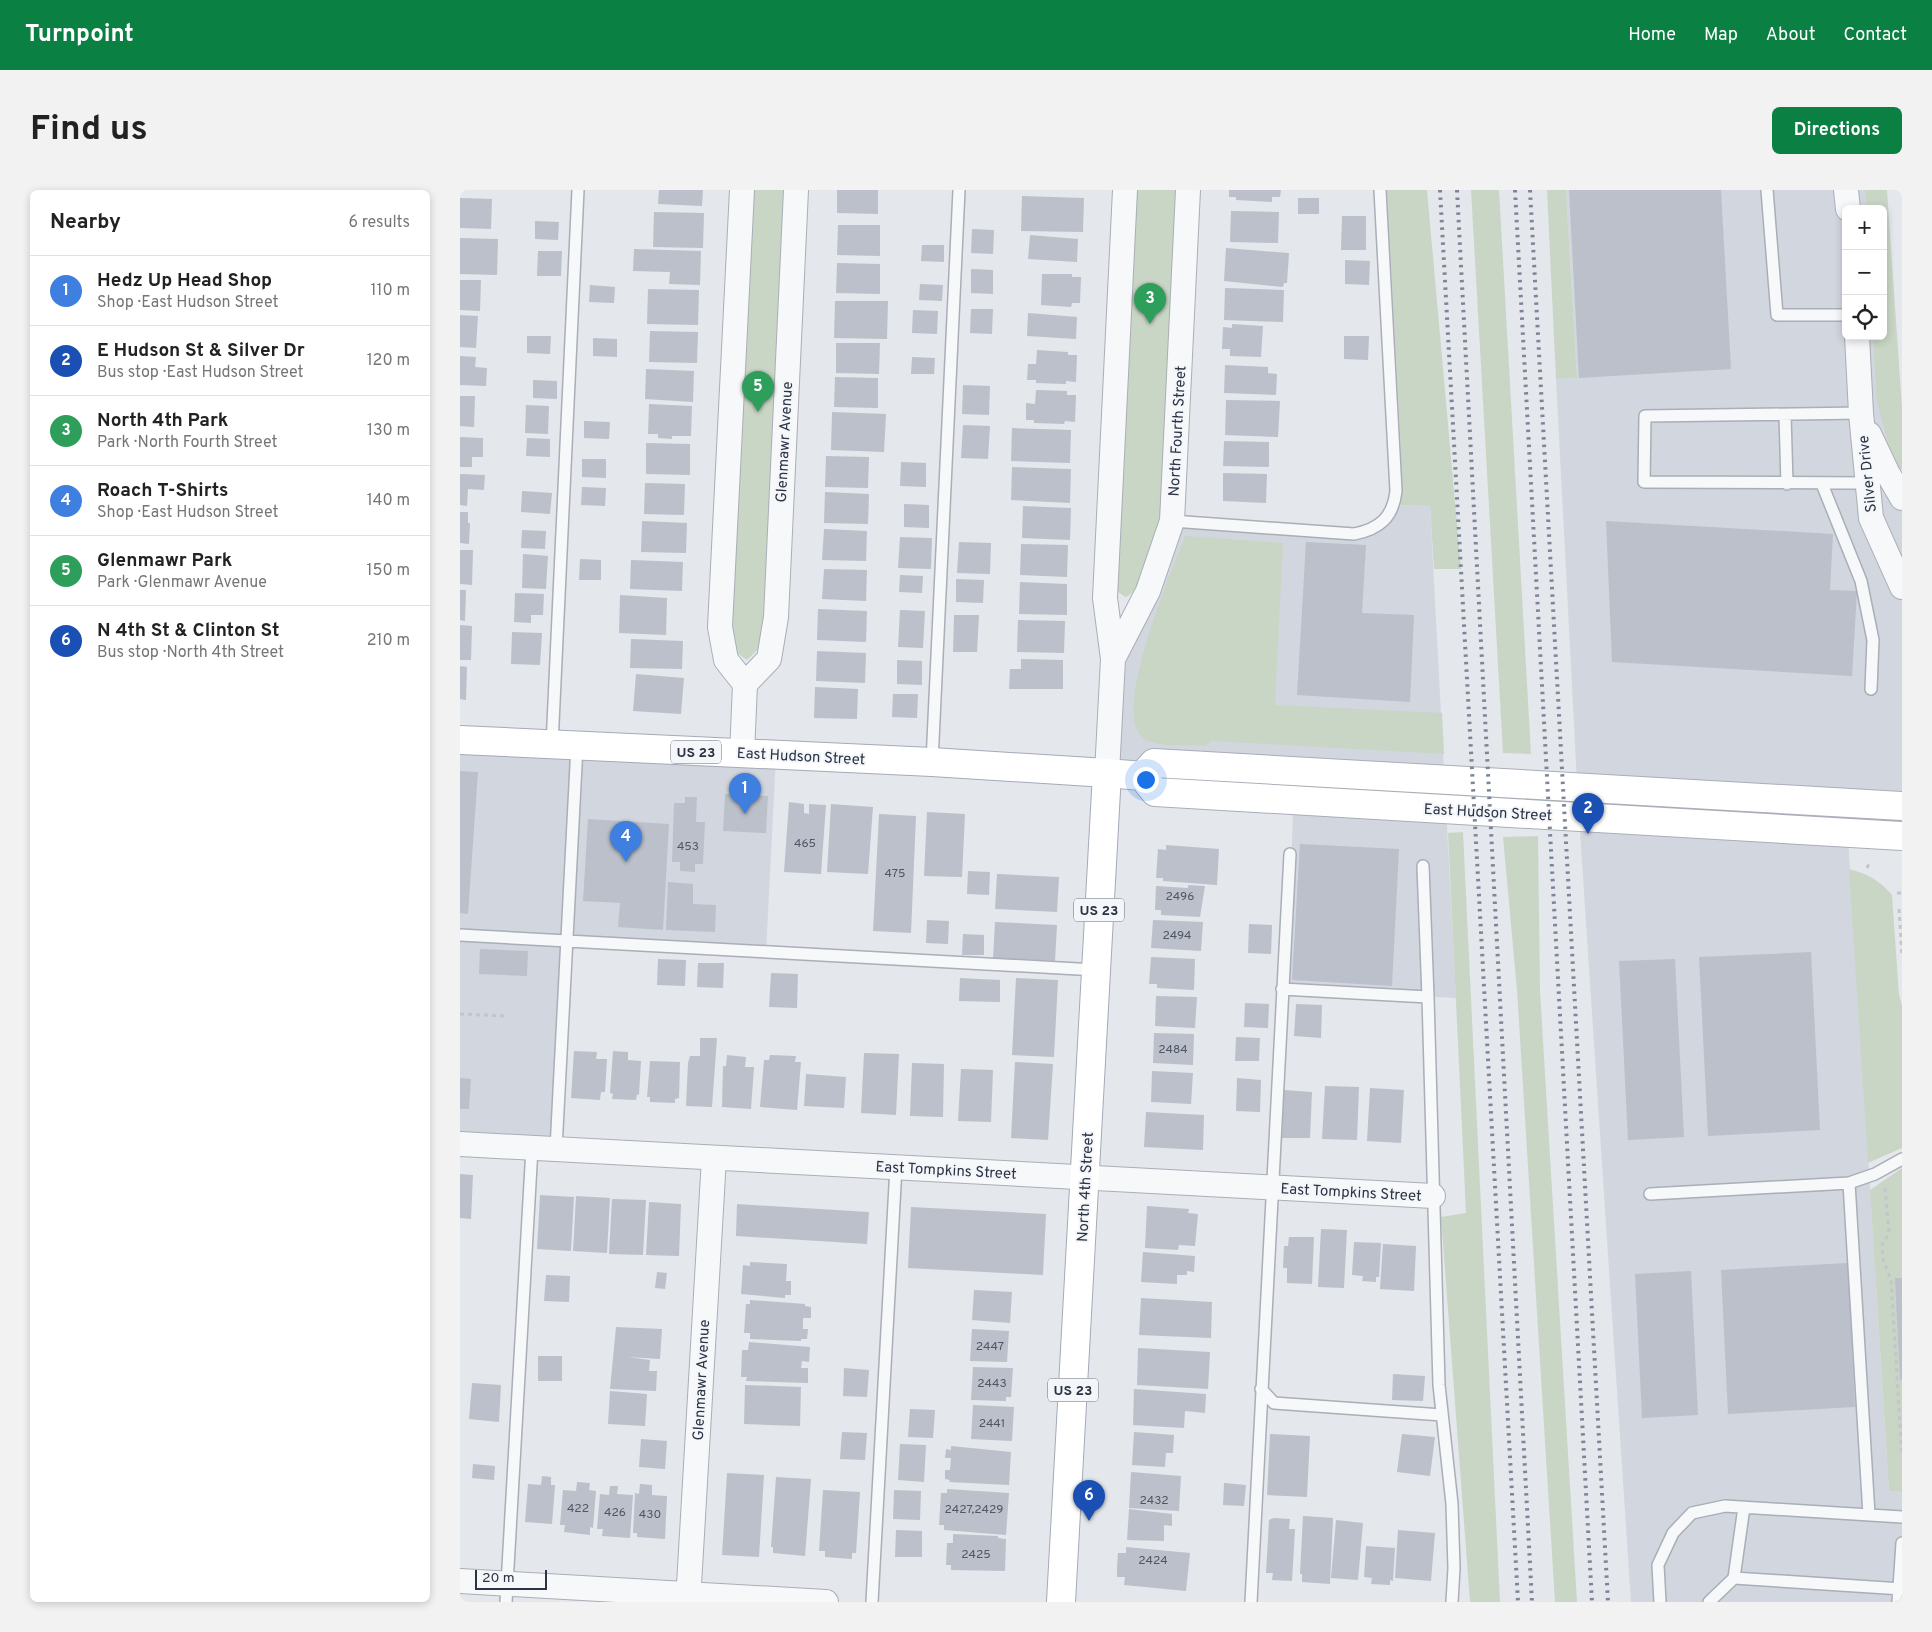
<!DOCTYPE html>
<meta charset="utf-8">
<style>
body{margin:0;font-family:Overpass,sans-serif;background:#f2f2f2;color:#222}
.controls{position:absolute;right:15px;top:15px;display:grid;overflow:hidden;border-radius:8px;box-shadow:0 2px 8px #0003}
.controls button{width:45px;height:45px;display:grid;place-items:center;padding:0;border:0;border-bottom:1px solid #e0e0e0;background:#fff;color:#222;font:25px sans-serif}
.scale{position:absolute;left:15px;bottom:12px;width:72px;box-sizing:border-box;padding-left:5px;border:2px solid #2b3445;border-top:0;font-size:14px;line-height:18px;white-space:nowrap;color:#2b3445;-webkit-text-stroke:4px #f4f6f9;paint-order:stroke}
.you{position:absolute;left:685px;top:589px;width:18px;height:18px;margin:-12px;border:4px solid #fff;border-radius:50%;background:#1a73e8;box-shadow:0 0 0 8px #1a73e833}
.badge{display:grid;place-items:center;width:32px;height:32px;border-radius:50%;background:#0b8043;color:#fff;font-size:16px;font-weight:700}
.pin{position:absolute;translate:-50% -41px;filter:drop-shadow(0 1px 2px #0008)}
.pin::after{content:'';position:absolute;top:26px;width:18px;height:15px;background:inherit;clip-path:polygon(0 0,100% 0,50% 100%)}
.list{margin:0;padding:0;list-style:none}
h2{display:flex;justify-content:space-between;align-items:center;height:65px;margin:0;padding:0 20px;font-size:21px}
h2 small{font-size:16px;font-weight:400;color:#767676}
.list li{display:grid;grid-template-columns:32px 1fr auto;gap:15px;align-items:center;box-sizing:border-box;height:70px;padding:0 20px;border-top:1px solid #e0e0e0}
.list b{display:block;font-size:19px;white-space:nowrap}
.list p{margin:0;font-size:16px;white-space:nowrap;color:#767676}
.list em{font-size:16px;font-style:normal;color:#767676}
.icon{flex:none;width:28px;height:28px;fill:none;stroke:currentColor;stroke-width:2;stroke-linecap:round;stroke-linejoin:round}
.map{position:relative;flex:none;width:1442px;height:1412px;overflow:hidden;border-radius:8px}
header{display:flex;align-items:center;gap:30px;box-sizing:border-box;height:70px;padding:0 25px;background:#0b8043;color:#fff}
header strong{font-size:24px}
nav{display:flex;gap:28px;margin-inline-start:auto;font-size:18px}
.intro{display:flex;align-items:center;justify-content:space-between;box-sizing:border-box;height:120px;padding:0 30px}
h1{margin:0;font-size:35px}
.button{padding:12px 22px;border-radius:8px;background:#0b8043;color:#fff;font-size:18px;font-weight:700}
main{display:flex;gap:30px;padding:0 30px}
aside{flex:1;background:#fff;border-radius:8px;box-shadow:0 2px 8px #0003}
.map>svg:first-child{display:block}
.built{fill:#d2d6de}
.green{fill:#c9d6c5}
.building{fill:#bbc0ca}
.lines{fill:none;stroke-linecap:round;stroke-linejoin:round}
.service-casing{stroke:#a9aeb7;stroke-width:14}
.minor-casing{stroke:#a9aeb7;stroke-width:26}
.secondary-casing{stroke:#a9aeb7;stroke-width:30}
.primary-casing{stroke:#a3abb8;stroke-width:30}
.path{stroke:#c2c5cb;stroke-width:3;stroke-dasharray:4 4;stroke-linecap:butt}
.service{stroke:#f7f8fa;stroke-width:11}
.minor{stroke:#f7f8fa;stroke-width:24}
.secondary{stroke:#fff;stroke-width:28}
.primary{stroke:#fff;stroke-width:28}
.rail{stroke:#7d8696;stroke-width:4;stroke-dasharray:2.5 5;stroke-linecap:butt}
.labels{text-anchor:middle;stroke-width:4;stroke-linejoin:round;paint-order:stroke}
.number-label{font-size:12px;fill:#4f5766}
.shield{fill:#f4f6f9;stroke:#676e7b;stroke-width:1}
.shield-label{font-size:14px;font-weight:bold;fill:#2b3445}
.street-label{font-size:15px;fill:#2b3445;stroke:#f4f6f9}
</style>
<header>
<strong>Turnpoint</strong>
<nav><a>Home</a><a>Map</a><a>About</a><a>Contact</a></nav>
</header>
<div class="intro"><h1>Find us</h1><a class="button">Directions</a></div>
<main>
<aside>
<h2>Nearby<small>6 results</small></h2>
<ul class="list">
<li><span class="badge" style="background:#3f7fe0">1</span><div><b>Hedz Up Head Shop</b><p>Shop · East Hudson Street</p></div><em>110 m</em></li>
<li><span class="badge" style="background:#1a4fb4">2</span><div><b>E Hudson St &amp; Silver Dr</b><p>Bus stop · East Hudson Street</p></div><em>120 m</em></li>
<li><span class="badge" style="background:#2e9e5b">3</span><div><b>North 4th Park</b><p>Park · North Fourth Street</p></div><em>130 m</em></li>
<li><span class="badge" style="background:#3f7fe0">4</span><div><b>Roach T-Shirts</b><p>Shop · East Hudson Street</p></div><em>140 m</em></li>
<li><span class="badge" style="background:#2e9e5b">5</span><div><b>Glenmawr Park</b><p>Park · Glenmawr Avenue</p></div><em>150 m</em></li>
<li><span class="badge" style="background:#1a4fb4">6</span><div><b>N 4th St &amp; Clinton St</b><p>Bus stop · North 4th Street</p></div><em>210 m</em></li>
</ul>
</aside>
<div class="map">
<svg width="1442" height="1412" viewBox="0 0 1442 1412">
<rect width="100%" height="100%" fill="#e4e7ec"/>
<path class="built" d="M1106,0H1405L1406,19H1386V146H1413L1416,207L1442,289V606L1387,633L1429,1301L1442,1302V1412H1171L1118,611L1096,189L1117,188Z
M934,315L970,316L996,808L827,799L834,595L647,583L653,469L712,331L909,341Z
M0,548L316,566L306,762L107,751L96,959L0,953Z"/>
<path class="green" d="M292,0H327L304,445L301,456L287,470L277,463L271,445Z
M675,0H718L703,314C700,331 683,405 665,407L657,401Z
M927,0H967L1001,379H974L970,316L934,315L941,261Z
M1011,0H1039L1071,564L1043,563Z
M1087,0H1106L1117,188L1096,189Z
M1405,0H1427L1442,218V279L1435,280L1416,207L1413,146H1423V19H1406Z
M725,346L823,353L815,515L982,523L984,564L752,551L745,556C729,555 693,558 682,547C652,521 712,380 725,346Z
M1003,642L1040,1412H1010L981,1027L1006,1023L988,643Z
M1078,646L1080,801L1117,1412H1095L1057,800L1043,647Z
M1389,679C1408,684 1419,690 1432,705L1439,805L1442,815V958L1408,973Z
M1442,978V1302L1429,1301L1410,1000Z"/>
<path class="building" d="M199,0H243L242,16L198,14Z
M377,0H418V24L377,23Z
M769,0H821L820,7H812V12L776,10V7H769Z
M1109,0H1261L1271,179L1119,188Z
M562,6L624,8L623,42L561,41Z
M0,8L32,9L31,39L0,38Z
M838,8H859V24H838Z
M771,21L819,22L818,53L770,52Z
M194,22L244,23L243,58L193,57Z
M882,26H906V60H881Z
M75,31L99,32L98,50L75,49Z
M378,35H420V66L377,65Z
M512,39L534,40L533,64L511,63Z
M570,45L618,49L617,72L568,69Z
M0,48L38,49L37,85L0,84Z
M462,55H484V72L461,71Z
M766,58L829,63L827,93H824L823,97L764,91Z
M174,59L241,61L240,95L209,94L210,82L173,81Z
M78,61H102L101,86H77Z
M885,70L910,71L909,95L885,94Z
M377,73L420,74V104L376,103Z
M511,79L533,80V104L511,103Z
M582,84H612V87H621L620,113H612L611,117L581,115Z
M0,90H21L20,121L0,120Z
M460,94L483,95L482,111L459,110Z
M130,95L155,97L154,113L129,112Z
M765,98L824,100L823,132L764,130Z
M188,99L239,100L238,135L187,134Z
M375,111H428L427,149L374,148Z
M511,119H533L532,144L510,143Z
M453,120L478,121L477,144L452,143Z
M568,123L617,127L616,149L567,146Z
M0,125L18,126L16,158L0,157Z
M772,134L803,136L801,167L770,166V159H762L763,137L772,138Z
M190,141L238,142L237,173L189,172Z
M67,146H91L90,164L67,163Z
M884,146H909L908,170L884,169Z
M133,148L157,149V167L133,166Z
M376,153H420L419,184L376,183Z
M577,160L608,162V165H617L616,192L606,191V194L576,193V190H567L568,174H576Z
M0,166L16,167L15,177L27,178L26,196L0,195Z
M452,167L475,168L474,184H451Z
M765,175L808,177V183L817,184L816,205L764,203Z
M186,179L234,181L233,212L185,209Z
M375,187L418,188V218L374,217Z
M73,190L97,191V209L73,208Z
M503,195L530,196L529,225L502,224Z
M576,200L607,201V205H616L615,232L605,231L604,234L574,233V230H566V213L575,214Z
M0,206H15L14,237L0,236Z
M766,210L820,211L818,247L765,245Z
M189,214L232,216L231,246H212V249L198,248V244H188Z
M66,215L89,216L88,244L65,243Z
M372,222L426,224L424,262L371,260Z
M124,231L150,232L149,249L124,248Z
M503,235L530,236L528,269L501,268Z
M552,238L611,240L610,273L551,271Z
M0,247L23,248V267H12V277H0Z
M67,248L90,249V267L66,266Z
M764,251L809,252V277L763,276Z
M186,253L230,254V285L186,284Z
M366,266L409,267L408,298L365,297Z
M122,269H146V288L122,287Z
M441,272L466,273V297L440,296Z
M552,277L611,279L610,313L551,310Z
M763,283L807,284L806,313L763,311Z
M0,284L25,285L24,300L8,299L7,316L0,315Z
M185,293L225,294L224,325L184,324Z
M122,297L146,298L145,316L121,315Z
M62,301L92,303L90,324L61,322Z
M365,302L409,304L408,334L364,333Z
M444,314L469,315V338L444,337Z
M563,316L611,318L610,350L562,348Z
M0,322H8V333H10L9,354L0,353Z
M182,331L227,333L226,363L181,362Z
M1146,331L1373,344L1370,400L1397,401L1392,486L1152,472Z
M364,339L407,341L406,371L362,370Z
M62,340L86,341L85,359L61,358Z
M440,347L472,348L471,379L438,378Z
M499,352L531,353L530,384L497,383Z
M846,352L906,355L902,423L954,425L950,512L837,505Z
M561,354L608,355L607,387L560,385Z
M0,360H13L12,395L0,394Z
M63,364L88,366L86,399L62,398Z
M120,369L141,370V390H119Z
M171,370L223,372L222,401L170,399Z
M364,379L407,380L406,411L362,409Z
M440,385L463,386L462,403L439,402Z
M496,389L524,390L523,413L496,412Z
M560,392L607,394V425L559,424Z
M0,400H6L5,431L0,430Z
M55,403L84,404L83,425H71V433L54,432Z
M160,405L207,408L206,445L159,443Z
M358,419L407,421L406,452L357,450Z
M440,420L465,421L463,458L438,457Z
M494,425H519L517,462H493Z
M558,430L605,431L604,463L557,462Z
M0,435L12,436L11,470H0Z
M52,442L82,443L80,475L51,474Z
M171,449L223,451L222,479L170,478Z
M357,461L406,463L405,493L356,491Z
M561,469L603,470V499H549L550,479H561Z
M437,470L462,471V495L437,494Z
M0,476L7,477L6,510L0,509Z
M176,484L224,488L221,524L173,521Z
M355,497L398,499L397,529L354,528Z
M433,504H458L457,528L432,527Z
M0,581L18,582L8,724L0,723Z
M265,604L308,606L306,643L263,641Z
M225,607H237L236,632H245L243,674H235V682L220,681V672H212L214,613H225Z
M329,612L344,614V623L349,624V614L366,615L361,684L324,682Z
M371,614L413,617L408,684L367,682Z
M467,622L505,624L502,687L464,686Z
M419,624L456,626L451,743L413,741Z
M128,629L209,634L203,740L158,737L160,713L123,711Z
M840,654L939,659L932,796L832,790Z
M706,655L759,659L757,695L703,691V688H696L698,659L706,660Z
M508,681L530,682L529,705L507,704Z
M537,684L599,687L597,722L535,719Z
M208,692L233,694V714L256,715L255,742L206,740Z
M728,695L745,696L740,727L701,725V720H695L696,696L728,698Z
M467,730L489,731L488,754L466,753Z
M693,730L743,732L741,761L691,758Z
M535,732L597,735L595,771L533,768Z
M789,734L812,735L811,764L788,763Z
M503,744L524,745V765H502Z
M20,759L68,761L67,786L19,784Z
M1351,762L1360,940L1248,946L1239,767Z
M691,767L735,769L734,800L697,798V794H689Z
M198,769L226,770L225,796L197,795Z
M1215,769L1224,947L1168,950L1159,771Z
M238,773H264L263,798L237,797Z
M311,783L338,784L337,818L309,817Z
M500,788L540,790V812L499,811Z
M556,788L598,790L594,867L552,865Z
M696,806L737,807L735,838L695,836Z
M785,813L809,814L808,838L784,837Z
M836,814L862,815L861,848L834,846Z
M694,843L734,844L733,875L693,873Z
M776,847L800,848L799,871H775Z
M240,848H257L252,917L226,916L228,873L230,866H240Z
M114,861L137,862L136,869H147L145,902H141L140,910L111,908Z
M153,861L168,862V870L181,871L179,905L177,904L176,910L152,909L153,904L150,903Z
M404,863L439,864L436,925L401,923Z
M267,865L286,867L285,877H294L291,919L262,917L263,876H266Z
M310,865L336,866L335,872H341L337,920L300,917L304,870H309Z
M190,871L220,872L219,908L215,909V913L190,912V907H187Z
M555,872L593,874L588,950L551,948Z
M452,873L484,874L483,927L450,926Z
M501,879L533,880L531,932L498,931Z
M692,881L733,883L731,914L691,912Z
M346,884L386,887L384,918L344,916Z
M0,888L11,889L9,919H0Z
M777,888L801,890L800,922L776,921Z
M865,896L899,897L897,950L862,949Z
M910,898L944,900L941,953L907,951Z
M824,900L852,902L850,948H822Z
M686,922L744,925L743,960L684,957Z
M0,984L13,985L11,1029L0,1028Z
M80,1005L114,1007L111,1061L77,1059Z
M116,1006L150,1008L147,1063L113,1061Z
M152,1009L186,1010L183,1065L149,1064Z
M189,1012L221,1014L219,1066L186,1065Z
M277,1014L409,1022L407,1054L276,1046Z
M687,1016L729,1019L728,1023L738,1024L735,1056L719,1055L718,1060L685,1058Z
M451,1017L586,1024L583,1085L448,1078Z
M861,1039L887,1040L884,1098L858,1097Z
M829,1047H854L852,1094L827,1093V1078H823L824,1056H828Z
M894,1052L921,1053L919,1087H916V1092L902,1091L903,1086L892,1085Z
M923,1054L956,1056L954,1101L920,1099Z
M683,1062L735,1066L734,1082L727,1081V1085H717V1094L681,1092Z
M290,1072L327,1074L326,1091H331V1105H325V1108L281,1104L283,1075L290,1076Z
M1388,1073L1395,1217L1268,1224L1261,1080Z
M1231,1081L1238,1225L1182,1228L1175,1084Z
M197,1082L207,1083L205,1099L195,1098Z
M86,1085L110,1086L109,1112L84,1111Z
M1435,1088H1442V1190H1440Z
M514,1100L552,1102L550,1133L512,1130Z
M681,1108L752,1112L751,1148L679,1145Z
M290,1110L345,1114V1116L351,1117V1128H343V1139H348L347,1149H341V1151L290,1149V1143H284L286,1114H290Z
M156,1137L202,1139L200,1169L168,1167L190,1170L189,1181H197L196,1201L150,1199Z
M512,1139L549,1141L547,1172L510,1171Z
M289,1152L350,1157L349,1172L342,1171L341,1178H348V1193L286,1191L287,1187H281L282,1160H288Z
M678,1158L750,1162L748,1199L677,1195Z
M78,1166H102V1191H78Z
M513,1177L553,1178L551,1207H546V1211L511,1210Z
M384,1178L409,1180L407,1207L383,1206Z
M933,1184L965,1186L963,1211L932,1210Z
M12,1193L41,1195L39,1232L9,1229Z
M285,1195L341,1197L340,1236L284,1234Z
M674,1199L746,1204L745,1223L725,1221L724,1238L673,1235Z
M150,1201L187,1204L185,1236L148,1234Z
M513,1215L554,1217L552,1251L511,1249Z
M450,1219L475,1220L473,1248L448,1247Z
M382,1242L407,1243L405,1270L380,1269Z
M674,1242L714,1245L713,1263H706L705,1277L672,1275Z
M810,1244L850,1246L847,1307L807,1305Z
M942,1244L975,1247L970,1286L937,1282Z
M181,1249L207,1251L205,1279L179,1277Z
M440,1254L466,1255L464,1292L438,1290Z
M491,1256L551,1262L549,1295L489,1292L490,1290L485,1289V1280H490L491,1268H485L486,1259L491,1260Z
M13,1274L35,1276L34,1290L12,1288Z
M671,1282L721,1286L719,1321L669,1318Z
M267,1283L304,1285L299,1367L262,1365Z
M82,1286L91,1287V1295H95L92,1334L65,1332L68,1294L81,1295Z
M316,1287L351,1289L345,1366L313,1363V1357H311Z
M117,1292L130,1293L129,1300L136,1301L133,1338L130,1337V1345L104,1342L105,1335H100L103,1300L116,1301Z
M764,1293L786,1295L784,1316L763,1315Z
M180,1294L192,1295V1305L207,1306L205,1349L177,1347V1343H173L175,1303L179,1304Z
M150,1296H158L157,1304L173,1305L170,1348L142,1346L143,1339H137L140,1304L149,1305Z
M487,1299L549,1303L546,1345L484,1340V1335H479L481,1303H487Z
M363,1300L400,1302L396,1363H392V1369L365,1367V1361H359Z
M434,1300L461,1301L460,1330L433,1329Z
M669,1319L712,1324V1336L704,1335V1351L667,1350Z
M843,1326L873,1328L870,1394L842,1392V1384H840Z
M814,1328L830,1329L829,1339H835L832,1391L812,1390L813,1383H806L809,1330Z
M876,1330L903,1333L898,1390L871,1388Z
M436,1340L462,1341V1367H435Z
M938,1340L975,1343L971,1391L935,1388Z
M493,1344L538,1346V1348L546,1349L545,1381L491,1380V1375H486L487,1353H493Z
M906,1356L935,1358L933,1391L930,1390V1395L911,1394L912,1388L904,1387Z
M666,1357L730,1363L726,1401L664,1395L665,1387H657V1378L658,1363H666Z"/>
<g class="lines">
<defs>
<path id="service" d="M1307,0L1317,125H1386
M1401,223L1185,226L1184,292L1408,293
M1325,225L1327,294
M1362,294L1401,391L1413,450L1411,499
M712,331L894,344C920,339 933,327 936,301L920,0
M92,555L118,0
M472,572L499,0
M963,676L968,807
M0,745L636,780
M822,799L968,807L979,1195L992,1314L994,1378L992,1412
M96,959L117,556
M1389,993L1415,984L1442,969
M1190,1004L1389,993L1409,1325
M801,1199L814,1213L982,1225
M1274,1388L1442,1399
M46,1412L72,958
M412,1412L436,977
M791,1412L830,664
M1200,1412L1198,1375L1213,1343L1232,1323L1265,1316L1442,1327
M1249,1412L1274,1388L1284,1317
M1438,1412L1442,1353"/>
<path id="minor" d="M282,0L260,437L266,470L285,494L282,564
M1386,0L1388,19
M1397,146L1401,223L1411,328L1442,397
M1409,244L1427,282L1442,308
M653,469L688,401L712,331L728,0
M285,494L309,469L316,427L336,0
M647,583L653,469L645,408L665,0
M0,954L973,1006
M0,1391L366,1412
M228,1412L254,968"/>
<path id="secondary" d="M647,583L682,586L695,602L1442,646
M682,586L694,573L1442,616"/>
<path id="primary" d="M0,550L472,572L647,583L601,1412"/>
</defs>
<use href="#service" class="service-casing"/>
<use href="#minor" class="minor-casing"/>
<use href="#secondary" class="secondary-casing"/>
<use href="#primary" class="primary-casing"/>
<path class="path" d="M1407,678L1409,674
M1437,703H1442
M1439,719L1442,766
M0,824L45,826
M1425,998L1429,1043L1422,1055L1423,1069L1431,1090L1442,1266"/>
<use href="#service" class="service"/>
<use href="#minor" class="minor"/>
<use href="#secondary" class="secondary"/>
<use href="#primary" class="primary"/>
<path class="rail" d="M980,0L1058,1412
M997,0L1072,1412
M1055,0L1132,1412
M1070,0L1148,1412"/>
</g>
<g class="labels">
<g class="number-label">
<text x="345" y="657">465</text>
<text x="228" y="660">453</text>
<text x="435" y="687">475</text>
<text x="720" y="710">2496</text>
<text x="717" y="749">2494</text>
<text x="713" y="863">2484</text>
<text x="530" y="1160">2447</text>
<text x="532" y="1197">2443</text>
<text x="532" y="1237">2441</text>
<text x="694" y="1314">2432</text>
<text x="118" y="1322">422</text>
<text x="514" y="1323">2427,2429</text>
<text x="155" y="1326">426</text>
<text x="190" y="1328">430</text>
<text x="516" y="1368">2425</text>
<text x="693" y="1374">2424</text>
</g>
<g class="shield">
<rect x="211" y="550.5" width="50" height="23" rx="4"/>
<rect x="614" y="708.5" width="50" height="23" rx="4"/>
<rect x="588" y="1188.5" width="50" height="23" rx="4"/>
</g>
<g class="shield-label">
<text x="236" y="567">US 23</text>
<text x="639" y="725">US 23</text>
<text x="613" y="1205">US 23</text>
</g>
<g class="street-label">
<text transform="translate(717 241) rotate(-87)" y="5">North Fourth Street</text>
<text transform="translate(324 252) rotate(-87)" y="5">Glenmawr Avenue</text>
<text transform="translate(1407 284) rotate(-96)" y="5">Silver Drive</text>
<text transform="translate(341 566) rotate(3)" y="5">East Hudson Street</text>
<text transform="translate(1028 622) rotate(3)" y="5">East Hudson Street</text>
<text transform="translate(486 980) rotate(3)" y="5">East Tompkins Street</text>
<text transform="translate(625 997) rotate(-87)" y="5">North 4th Street</text>
<text transform="translate(891 1002) rotate(3)" y="5">East Tompkins Street</text>
<text transform="translate(241 1190) rotate(-87)" y="5">Glenmawr Avenue</text>
</g>
</g>
</svg>
<div class="controls">
<button>+</button>
<button>−</button>
<button><svg class="icon" aria-label="locate" viewBox="0 0 24 24"><circle cx="12" cy="12" r="6"/><path d="M12 2v4M12 18v4M2 12h4M18 12h4"/></svg></button>
</div>
<div class="scale">20 m</div>
<div class="you"></div>
<div class="pin badge" style="left:285px;top:624px;background:#3f7fe0">1</div>
<div class="pin badge" style="left:1128px;top:644px;background:#1a4fb4">2</div>
<div class="pin badge" style="left:690px;top:134px;background:#2e9e5b">3</div>
<div class="pin badge" style="left:166px;top:672px;background:#3f7fe0">4</div>
<div class="pin badge" style="left:298px;top:222px;background:#2e9e5b">5</div>
<div class="pin badge" style="left:629px;top:1331px;background:#1a4fb4">6</div>
</div>
</main>
